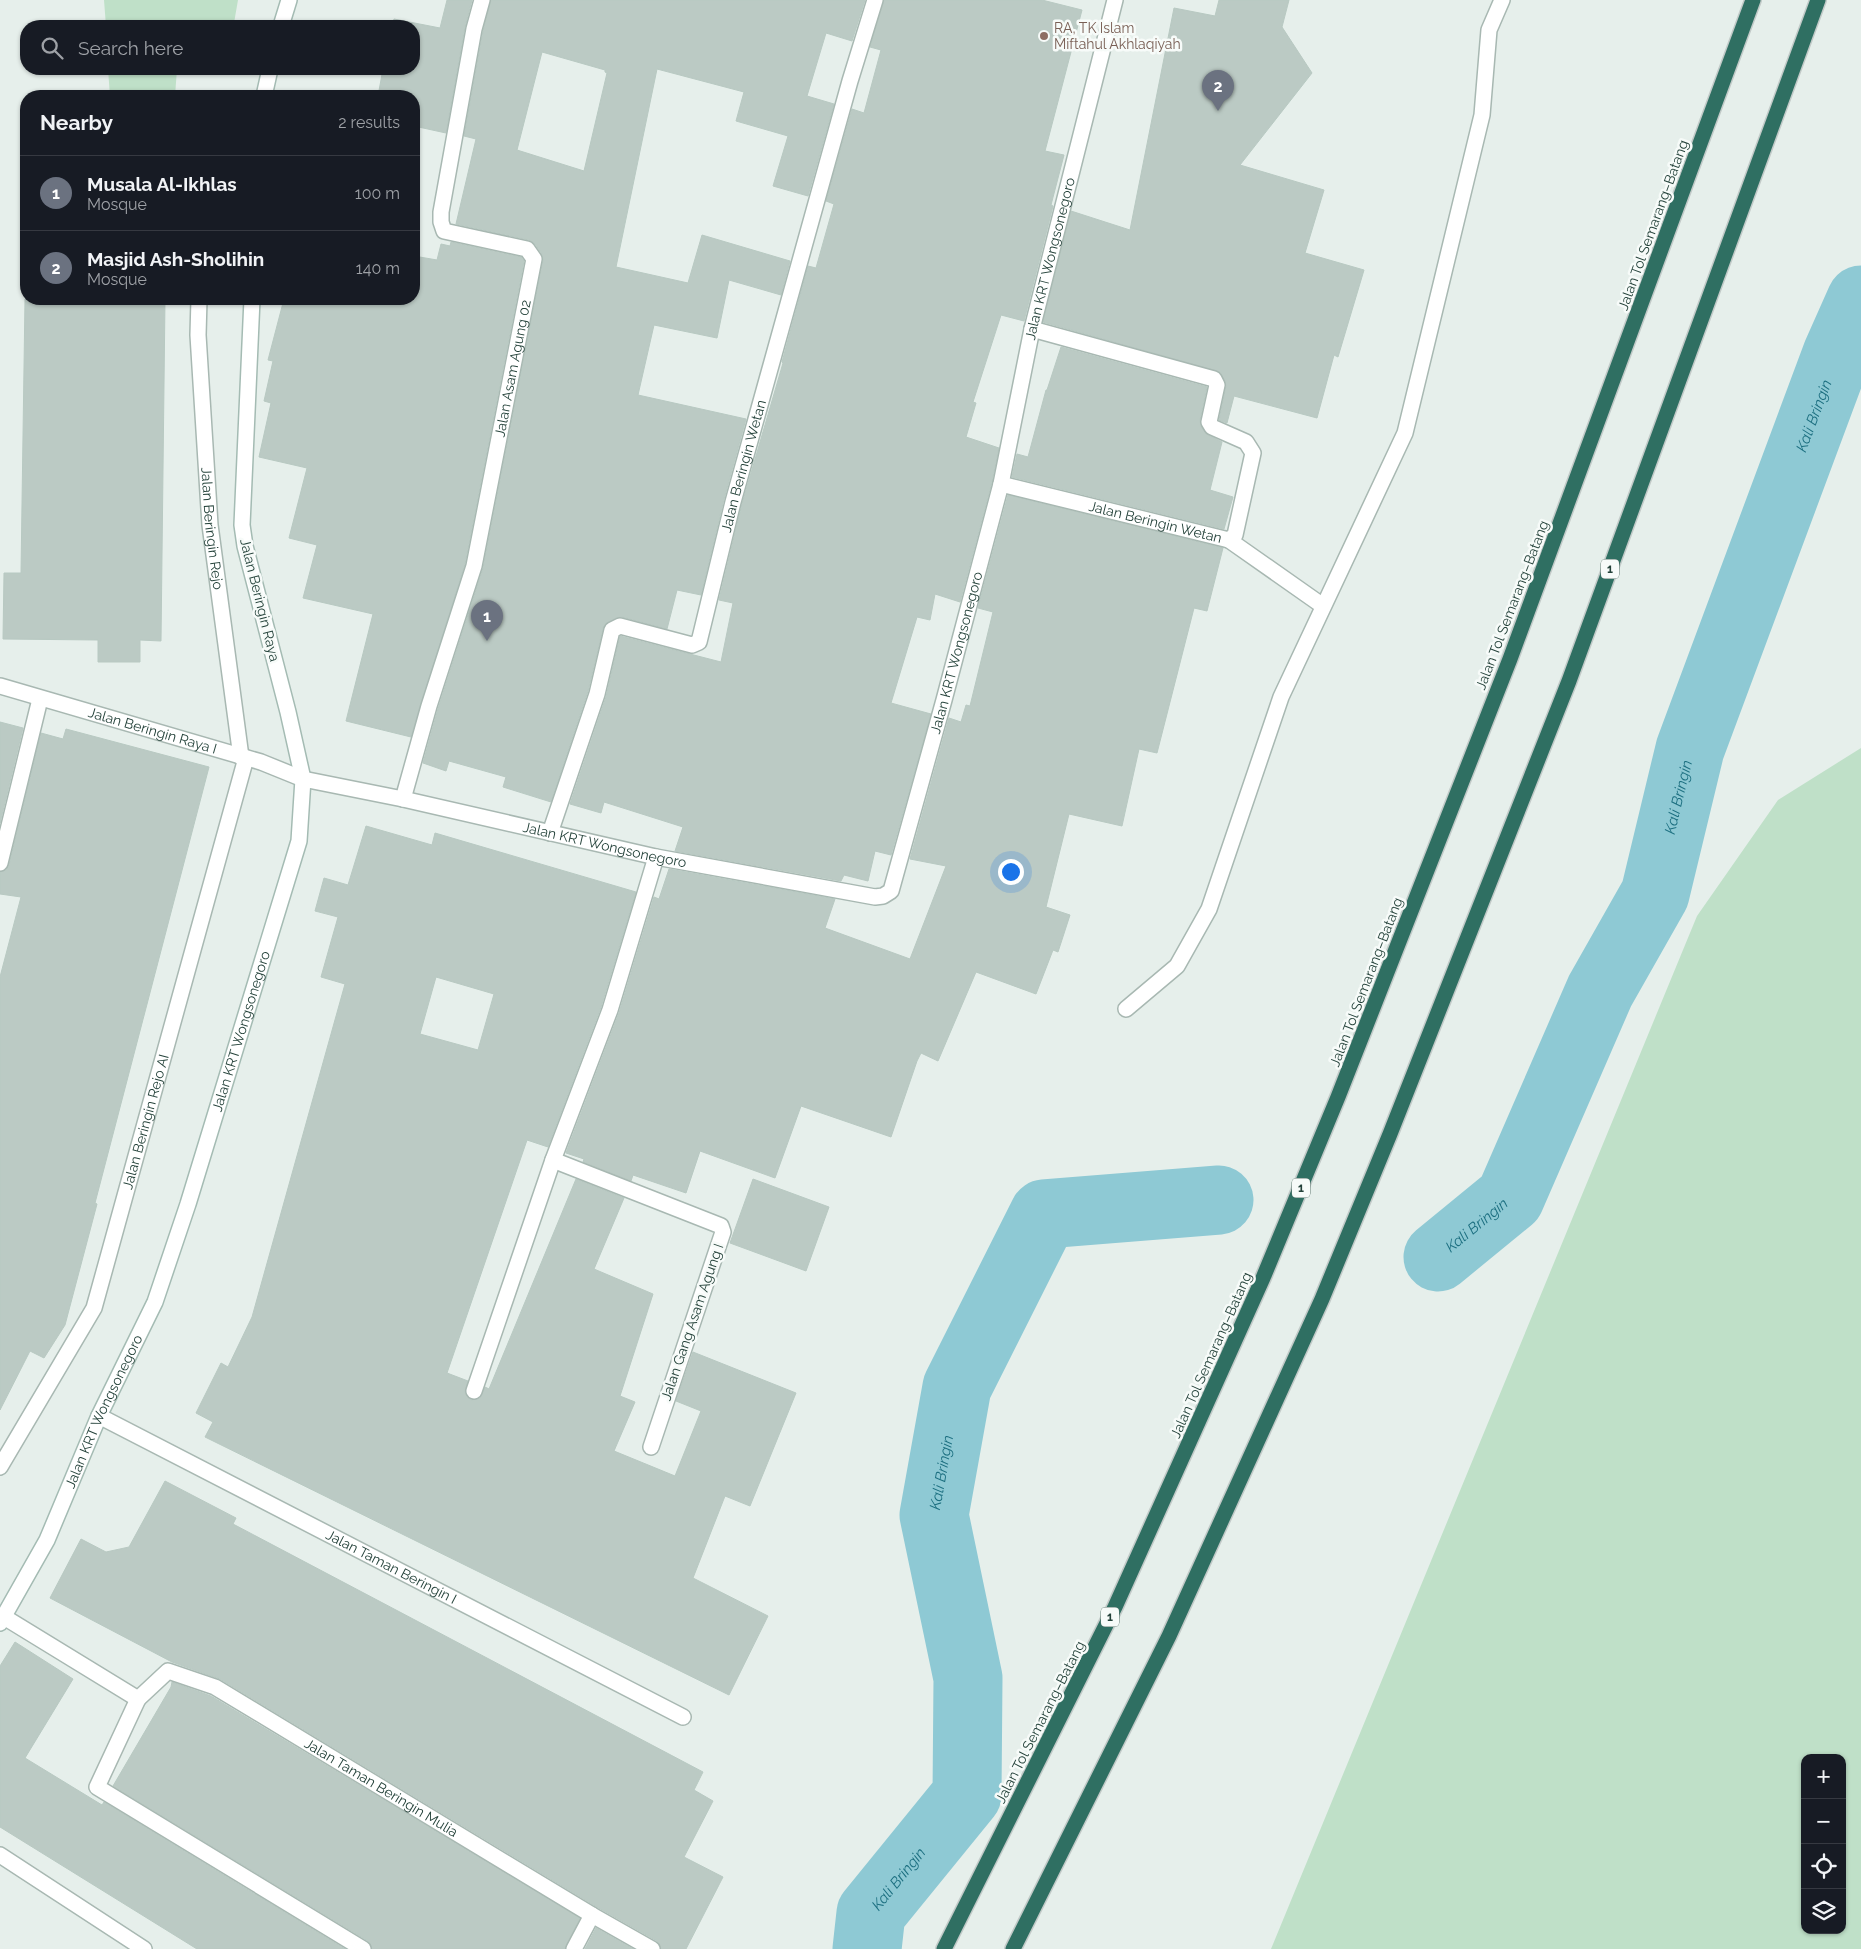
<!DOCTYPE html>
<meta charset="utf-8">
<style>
body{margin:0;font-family:Raleway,sans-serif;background:#20242c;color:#f1f3f6}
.controls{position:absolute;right:15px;bottom:15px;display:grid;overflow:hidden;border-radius:10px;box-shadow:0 1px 4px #0004}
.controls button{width:45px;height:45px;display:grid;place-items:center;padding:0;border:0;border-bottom:1px solid #363941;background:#171b24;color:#f1f3f6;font:25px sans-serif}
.you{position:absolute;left:1010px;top:871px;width:18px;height:18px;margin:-12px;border:4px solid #fff;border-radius:50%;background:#1a73e8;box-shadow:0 0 0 8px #1a73e833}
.badge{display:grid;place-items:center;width:32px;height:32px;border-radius:50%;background:#f4845f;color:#fff;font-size:16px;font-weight:700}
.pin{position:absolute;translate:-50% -41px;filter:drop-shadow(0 1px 2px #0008)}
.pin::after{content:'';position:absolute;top:26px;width:18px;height:15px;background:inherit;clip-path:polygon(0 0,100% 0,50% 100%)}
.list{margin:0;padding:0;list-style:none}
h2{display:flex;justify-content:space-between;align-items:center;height:65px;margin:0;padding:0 20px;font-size:21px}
h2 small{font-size:16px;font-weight:400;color:#9ea1a6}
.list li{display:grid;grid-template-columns:32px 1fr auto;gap:15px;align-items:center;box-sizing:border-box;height:75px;padding:0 20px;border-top:1px solid #363941}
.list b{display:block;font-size:19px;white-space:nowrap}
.list p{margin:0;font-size:16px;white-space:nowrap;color:#9ea1a6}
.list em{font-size:16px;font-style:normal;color:#9ea1a6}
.icon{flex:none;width:28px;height:28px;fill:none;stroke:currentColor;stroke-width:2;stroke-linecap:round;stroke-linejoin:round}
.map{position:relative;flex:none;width:1861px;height:1949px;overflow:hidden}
.search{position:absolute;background:#171b24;box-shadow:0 1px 4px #0004;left:20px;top:20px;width:400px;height:55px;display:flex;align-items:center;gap:12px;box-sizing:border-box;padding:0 18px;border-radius:20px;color:#9ea1a6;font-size:19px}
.panel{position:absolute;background:#171b24;box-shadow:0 1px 4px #0004;left:20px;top:90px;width:400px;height:215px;border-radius:20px}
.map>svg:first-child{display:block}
.green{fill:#bfe0c8;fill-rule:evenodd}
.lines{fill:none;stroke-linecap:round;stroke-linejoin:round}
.river{stroke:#8ec9d4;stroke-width:69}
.building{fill:#bbcac4;stroke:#b8c9c2;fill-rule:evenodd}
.street-casing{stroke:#a8b8b2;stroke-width:18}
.secondary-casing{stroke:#a4bbb3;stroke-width:18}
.highway-casing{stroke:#c2cac8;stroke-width:18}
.street{stroke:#fff;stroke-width:15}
.secondary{stroke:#fff;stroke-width:15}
.highway{stroke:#2f6f62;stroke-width:15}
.education-dot{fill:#8d6e63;stroke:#f7fbf9;stroke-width:2}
.labels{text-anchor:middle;stroke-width:5;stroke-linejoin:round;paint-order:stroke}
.shield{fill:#f7fbf9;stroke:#637a73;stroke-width:1}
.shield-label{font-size:12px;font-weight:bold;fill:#24423a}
.education-label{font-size:14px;fill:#785e54;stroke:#f7fbf9;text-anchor:start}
.street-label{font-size:14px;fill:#24423a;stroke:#f7fbf9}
.water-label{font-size:15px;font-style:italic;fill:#1c6f80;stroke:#f7fbf9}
</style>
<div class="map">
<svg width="1861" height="1949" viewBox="0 0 1861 1949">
<rect width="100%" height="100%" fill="#e6efeb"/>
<path class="green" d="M104,0H238L234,23L204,26H106Z
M108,69H177L175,96H110Z
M1861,748V1949H1271L1697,916L1778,800ZM1805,1758H1842V1930H1805Z"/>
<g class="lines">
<g class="river">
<path id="s1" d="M1438,1257L1510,1198L1600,991L1655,894L1690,749L1837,354L1861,300"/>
<path id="s2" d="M867,1949L871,1913L967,1795L968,1678L934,1515L957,1387L1044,1214L1219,1200"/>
</g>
</g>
<path class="building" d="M447,0H472L465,27L446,133L414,126V96H378L383,69H414V26H392L394,19L440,28Z
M491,0H865L852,41L826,33L807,96L834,104L808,196L773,186L788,136L736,121L744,92L657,69L616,267L688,283L702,235L790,261L781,295L729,280L717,338L654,325L638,395L746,419L724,499L701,595L677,590L667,629L622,617L616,618L604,625L588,691L551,802L503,787L506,777L449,761L446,771L423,763L438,709L483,568L543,260L542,254L535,244L529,240L456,224L476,139L464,136L483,31ZM542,52L605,70V72L607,73L584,171L517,150Z
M884,0H1042L1082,10L1045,151L1064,155L1051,205L1053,206L1024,321L1001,315L973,402L976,403L966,437L999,448L992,482L960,602L935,594L930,620L917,617L891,703L931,714L891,855L875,851L868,881L844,875L841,881L675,851L683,827L604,802L601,813L570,804L606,697L620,636L721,662L733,603L719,600L742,504L783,363L782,362L808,266L816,268L834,204L826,201L852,109L864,113L881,50L870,47Z
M1219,0H1289L1282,27L1312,73L1240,165L1324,190L1305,253L1364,270L1338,357L1334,355L1317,418L1234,396L1227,423L1219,420L1226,386L1225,381L1220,372L1043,322L1071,211L1130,230L1174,8L1215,16Z
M451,242L521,257L524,261L465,564L411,737L346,721L373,614L303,598L317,545L289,538L307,468L259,457L271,403L264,401L273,361L268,360L284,299H414V256L437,260L441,244L450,246Z
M25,299H165L161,641L140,640V662H98V640L3,639L4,573H21Z
M1061,347L1207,387L1200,420L1201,426L1208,435L1222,442L1210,490L1233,497L1224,529L1012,477L1017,454L1028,457L1046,390H1047Z
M1008,495L1223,548L1207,611L1194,608L1157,753L1139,749L1122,826L1069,814L1046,907L1070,915L1058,952L1053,950L1036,994L976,972L938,1061L921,1053L917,1061L891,1137L801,1106L775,1178L700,1151L686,1193L633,1175L631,1181L583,1162L584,1159L566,1153L619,1013L654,897L659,899L669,869L835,899L825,928L910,959L946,866L910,859L949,718L961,722L966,705L970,706L993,612L978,608Z
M0,722L23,728L0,823Z
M66,729L209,767L95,1203L97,1204L65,1325L44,1358L30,1351L0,1410V977L21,897L0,894V872L6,870L9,865L41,733L63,739Z
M366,826L432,845L435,833L636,892L601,1007L548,1147L527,1140L447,1373L468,1381L465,1392L471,1400L480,1398L485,1387L489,1389L576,1179L624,1198L594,1269L653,1294L620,1396L635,1402L614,1451L675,1476L701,1411L676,1401L693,1352L796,1393L750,1506L725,1496L693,1578L768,1616L729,1695L205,1437L213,1422L196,1413L221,1363L228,1367L252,1317L345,984L321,977L338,917L315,911L324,878L348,885ZM436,977L494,994L478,1050L420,1034Z
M753,1179L829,1207L806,1271L730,1243Z
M165,1481L236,1518L233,1524L703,1772L694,1790L713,1801L684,1857L723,1877L686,1949H661L657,1941L597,1907L220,1679L172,1662L50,1598L81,1539L106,1552L129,1547Z
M15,1642L73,1679L25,1758L102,1805L104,1802L345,1949H197L0,1827V1666Z
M172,1682L211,1696L580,1918L565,1949H372L368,1941L113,1786L171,1687Z
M596,1928L633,1949H585Z"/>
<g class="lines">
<defs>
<g id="street">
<path id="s3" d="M199,299L198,335L210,525L241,757"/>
<path id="s4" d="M1001,484L1229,540L1235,535L1253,453L1246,442L1212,427L1209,422L1217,385L1214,379L1032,329"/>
<path d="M1229,540L1323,606"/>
<path id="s5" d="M0,686L261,762L303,779L403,799L656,857L875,897L883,896L891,891L944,700L1001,484L1032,329L1115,0"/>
<path id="s6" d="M403,799L429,706L474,566L534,259L527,249L444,231L441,222V212L474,29L482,0"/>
<path id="s7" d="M550,833L597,694L612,630L620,626L692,645L699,642L733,502L850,81L875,0"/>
<path d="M0,863L40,699"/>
<path d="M1126,1009L1177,966L1209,909L1281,697L1405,433L1482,115L1489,30L1502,0"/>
<path d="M553,1160L721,1226L723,1232L651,1447"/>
<path d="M474,1391L553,1160L610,1010L656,857"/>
<path id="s8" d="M99,1416L683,1717"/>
<path id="s9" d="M0,1467L94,1308L246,758"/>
<path id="s10" d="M4,1617L138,1699L168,1671L215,1687L592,1915L574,1949"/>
<path d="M138,1699L97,1787L363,1949"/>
<path d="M0,1855L144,1949"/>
<path d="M592,1915L652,1949"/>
</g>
<g id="secondary">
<path d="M281,26L289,0"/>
<path d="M264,96L270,69"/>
<path id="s11" d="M0,1623L47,1540L99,1416L155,1302L188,1204L299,841L303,779L288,712L245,546L242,525L252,299"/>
</g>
<path id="highway" d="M944,1949L1115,1607L1263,1278L1338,1097L1510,659L1753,0
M1013,1949L1169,1636L1322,1299L1390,1134L1569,681L1818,0"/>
</defs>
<use href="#street" class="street-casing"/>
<use href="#secondary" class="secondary-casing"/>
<use href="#highway" class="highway-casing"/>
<use href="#street" class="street"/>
<use href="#secondary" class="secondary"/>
<use href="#highway" class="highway"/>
</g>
<circle class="education-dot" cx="1044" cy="36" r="5"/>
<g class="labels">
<g class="shield">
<rect x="1601" y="559.5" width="18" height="19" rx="4"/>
<rect x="1292" y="1178.5" width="18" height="19" rx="4"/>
<rect x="1101" y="1607.5" width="18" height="19" rx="4"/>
</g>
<g class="shield-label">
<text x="1610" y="573">1</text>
<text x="1301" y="1192">1</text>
<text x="1110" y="1621">1</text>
</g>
<g class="education-label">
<text x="1054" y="33">RA, TK Islam<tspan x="1054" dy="16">Miftahul Akhlaqiyah</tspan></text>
</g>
<g class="street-label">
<text transform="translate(1653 225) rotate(-70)" y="5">Jalan Tol Semarang–Batang</text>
<text dy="5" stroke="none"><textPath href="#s5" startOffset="1571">Jalan KRT Wongsonegoro</textPath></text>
<text dy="5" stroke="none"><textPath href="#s6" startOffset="445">Jalan Asam Agung 02</textPath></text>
<text dy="5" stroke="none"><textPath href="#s7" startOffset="485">Jalan Beringin Wetan</textPath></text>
<text dy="5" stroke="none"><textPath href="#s4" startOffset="159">Jalan Beringin Wetan</textPath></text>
<text dy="5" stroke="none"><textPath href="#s3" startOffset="230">Jalan Beringin Rejo</textPath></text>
<text transform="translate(260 600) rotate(76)" y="5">Jalan Beringin Raya</text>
<text transform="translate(1512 605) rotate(-69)" y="5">Jalan Tol Semarang–Batang</text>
<text dy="5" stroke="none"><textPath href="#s5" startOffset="1166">Jalan KRT Wongsonegoro</textPath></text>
<text dy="5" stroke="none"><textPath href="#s5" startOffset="159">Jalan Beringin Raya I</textPath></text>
<text dy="5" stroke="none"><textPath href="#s5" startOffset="626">Jalan KRT Wongsonegoro</textPath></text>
<text transform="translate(1366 982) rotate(-69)" y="5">Jalan Tol Semarang–Batang</text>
<text dy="5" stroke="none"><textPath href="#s11" startOffset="641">Jalan KRT Wongsonegoro</textPath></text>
<text dy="5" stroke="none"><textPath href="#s9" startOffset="378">Jalan Beringin Rejo AI</textPath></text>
<text transform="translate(692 1322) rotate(-71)" y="5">Jalan Gang Asam Agung I</text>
<text transform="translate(1211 1355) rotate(-66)" y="5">Jalan Tol Semarang–Batang</text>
<text dy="5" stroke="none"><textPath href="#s11" startOffset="236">Jalan KRT Wongsonegoro</textPath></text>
<text dy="5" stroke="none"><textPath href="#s8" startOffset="329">Jalan Taman Beringin I</textPath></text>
<text transform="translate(1040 1722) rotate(-63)" y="5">Jalan Tol Semarang–Batang</text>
<text dy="5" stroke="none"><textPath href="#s10" startOffset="442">Jalan Taman Beringin Mulia</textPath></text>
</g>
<g class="water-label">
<text dy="5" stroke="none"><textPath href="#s1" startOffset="935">Kali Bringin</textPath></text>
<text dy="5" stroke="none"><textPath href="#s1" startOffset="530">Kali Bringin</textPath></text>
<text dy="5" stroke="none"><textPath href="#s1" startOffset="50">Kali Bringin</textPath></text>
<text dy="5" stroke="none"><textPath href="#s2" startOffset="515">Kali Bringin</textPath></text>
<text dy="5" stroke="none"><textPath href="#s2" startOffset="80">Kali Bringin</textPath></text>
</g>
</g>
</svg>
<div class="controls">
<button>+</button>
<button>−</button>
<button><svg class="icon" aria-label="locate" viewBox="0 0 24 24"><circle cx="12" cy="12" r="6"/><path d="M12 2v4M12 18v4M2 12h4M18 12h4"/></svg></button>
<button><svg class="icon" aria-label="layers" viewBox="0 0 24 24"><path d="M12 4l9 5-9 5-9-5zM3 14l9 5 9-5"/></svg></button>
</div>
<div class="you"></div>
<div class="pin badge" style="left:487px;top:641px;background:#6b7280">1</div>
<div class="pin badge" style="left:1218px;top:111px;background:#6b7280">2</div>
<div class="search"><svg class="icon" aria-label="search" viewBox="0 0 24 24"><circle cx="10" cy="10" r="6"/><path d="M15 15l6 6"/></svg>Search here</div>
<section class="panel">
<h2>Nearby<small>2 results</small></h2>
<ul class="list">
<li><span class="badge" style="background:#6b7280">1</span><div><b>Musala Al-Ikhlas</b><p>Mosque</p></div><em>100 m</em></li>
<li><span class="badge" style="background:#6b7280">2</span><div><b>Masjid Ash-Sholihin</b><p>Mosque</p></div><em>140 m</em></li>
</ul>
</section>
</div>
